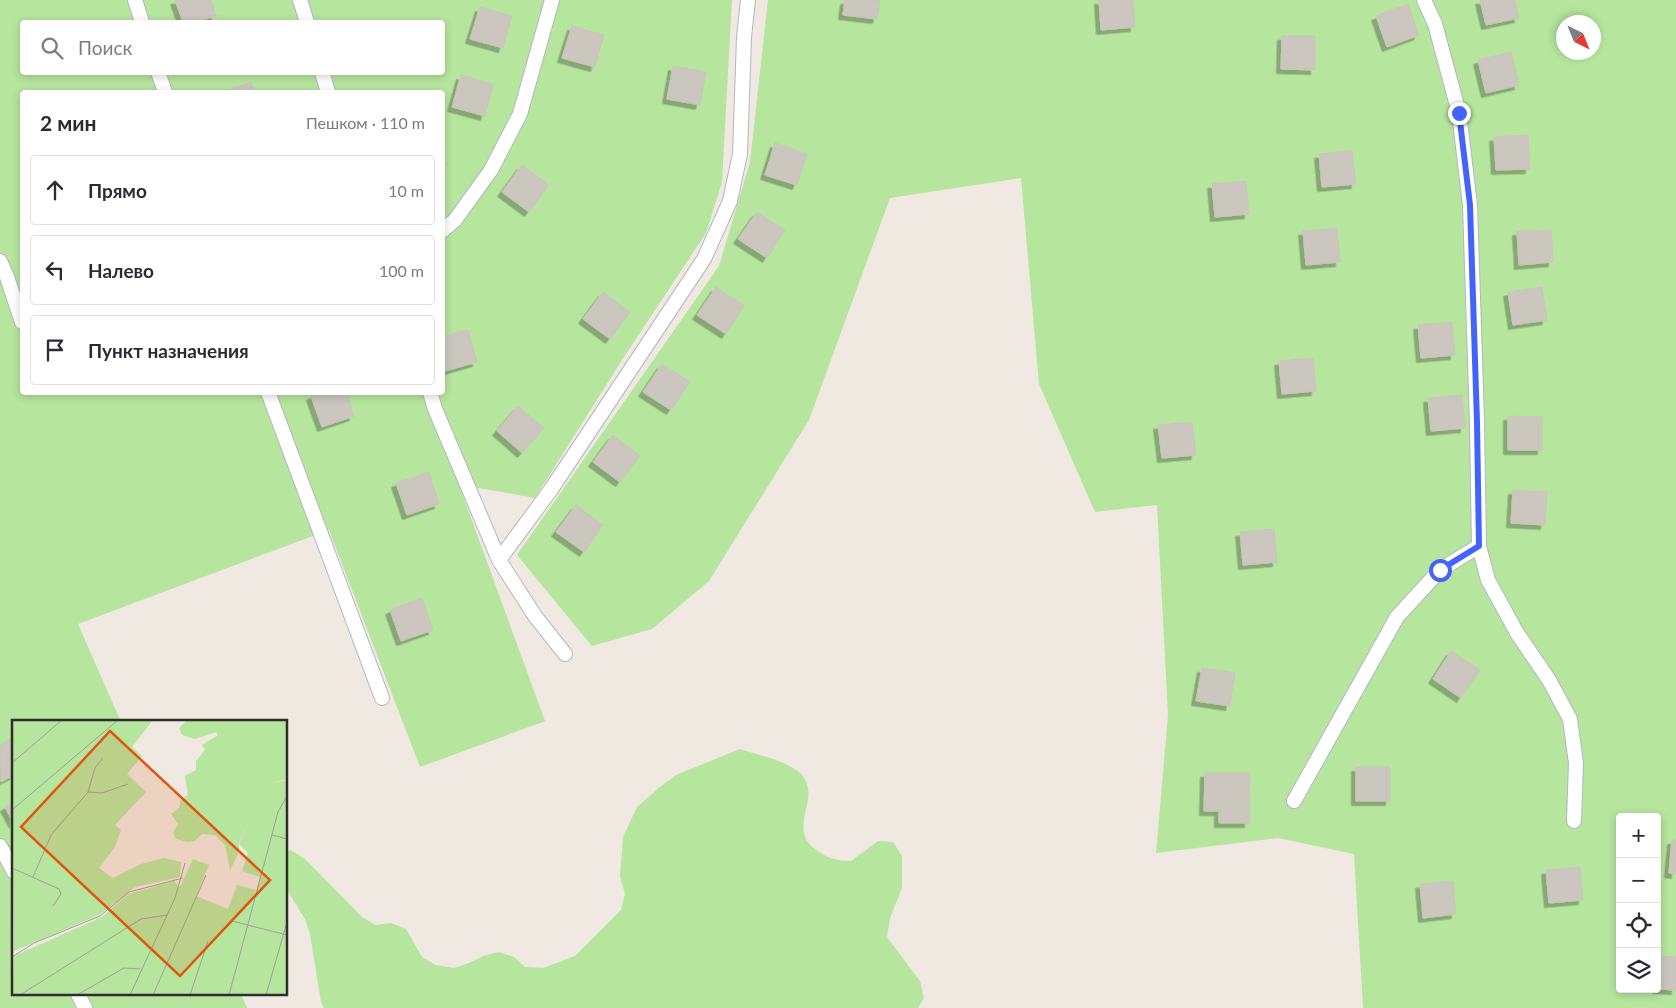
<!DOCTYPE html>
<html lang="ru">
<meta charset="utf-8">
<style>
body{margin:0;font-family:Lato,sans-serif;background:#f7f7f7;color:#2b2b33}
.controls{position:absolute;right:15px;bottom:15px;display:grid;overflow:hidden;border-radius:5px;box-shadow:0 2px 8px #0003}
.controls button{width:45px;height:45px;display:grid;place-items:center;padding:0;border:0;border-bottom:1px solid #e1e1e2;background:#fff;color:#2b2b33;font:25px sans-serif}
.compass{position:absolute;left:1556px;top:15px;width:45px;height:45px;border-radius:50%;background:#fff;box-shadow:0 2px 8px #0003;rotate:137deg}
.stop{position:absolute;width:15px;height:15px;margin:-11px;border:4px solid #4264fb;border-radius:50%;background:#fff}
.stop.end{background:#4264fb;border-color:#fff;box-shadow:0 1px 5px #0008}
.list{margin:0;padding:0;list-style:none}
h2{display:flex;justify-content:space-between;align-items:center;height:65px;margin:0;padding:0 20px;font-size:21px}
h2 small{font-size:16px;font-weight:400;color:#7c7c81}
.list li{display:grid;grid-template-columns:32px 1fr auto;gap:15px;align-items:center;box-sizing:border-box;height:70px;margin:0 10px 10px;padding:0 10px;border:1px solid #e1e1e2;border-radius:5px}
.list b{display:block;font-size:19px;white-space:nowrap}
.list em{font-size:16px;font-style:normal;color:#7c7c81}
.icon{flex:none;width:28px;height:28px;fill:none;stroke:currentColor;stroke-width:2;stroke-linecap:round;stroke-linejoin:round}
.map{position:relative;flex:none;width:1676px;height:1008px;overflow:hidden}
.search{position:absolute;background:#fff;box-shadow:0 2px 8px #0003;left:20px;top:20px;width:425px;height:55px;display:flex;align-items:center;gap:12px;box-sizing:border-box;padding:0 18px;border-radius:5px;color:#7c7c81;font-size:19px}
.panel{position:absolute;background:#fff;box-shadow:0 2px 8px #0003;left:20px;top:90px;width:425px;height:305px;border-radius:5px}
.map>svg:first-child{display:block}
.green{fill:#b6e59e;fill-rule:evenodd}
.building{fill:#cbc7bf;stroke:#cbc5ba;filter:url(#shadow)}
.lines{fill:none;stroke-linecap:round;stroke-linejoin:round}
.service-casing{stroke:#b4b7c1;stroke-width:16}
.service{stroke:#fff;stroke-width:14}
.route{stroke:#4264fb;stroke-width:6}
.inset-road{fill:none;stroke:#a29e99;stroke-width:1}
.view{fill:#df570e;fill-opacity:0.15;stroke:#df570e;stroke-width:2.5}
.inset-edge{fill:none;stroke:#2e2e2e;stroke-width:2.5}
</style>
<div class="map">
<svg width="1676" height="1008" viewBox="0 0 1676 1008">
<defs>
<filter id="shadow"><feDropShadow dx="-4.5" dy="4.5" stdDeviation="0" flood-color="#0004"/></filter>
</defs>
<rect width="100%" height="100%" fill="#efe9e1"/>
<path class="green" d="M0,0H732L722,182L706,233L622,360L535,498L479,488L463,496L545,721L420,767L329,530L78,624L121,722H14V994H241L247,1008H0ZM22,22H442V72H22ZM22,92H442V392H22Z
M768,0H1676V1008H1363L1354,854L1278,838L1156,853L1168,715L1157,505L1095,512L1039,384L1021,178L890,198L809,420L709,581L652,629L592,646L517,555L719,266L750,162ZM1564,22H1594V52H1564ZM1620,817H1657V989H1620Z
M740,749C758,755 788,761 801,774C823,798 786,827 815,849C827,858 836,861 851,861L878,841L893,842L902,856V888L890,918L887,937L920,981L924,998L918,1008H324L321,1002L310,934L305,919L286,888V851L291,850L305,859L362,917L375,925L391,923L406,929L422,957L436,965L454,968L469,963L483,956L499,952L514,957L525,967L543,968L575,956L621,910L625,894L620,876L623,837L637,807L660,787L676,775Z"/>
<path class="building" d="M175,0H211L216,16L196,22H183Z
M845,0H880L877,19L843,15Z
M1099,0H1133L1135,27L1101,30Z
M1480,0H1515L1519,18L1486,25Z
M1408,4L1419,35L1387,47L1376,16Z
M480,7L512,16L503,48L470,39Z
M572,26L604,35L595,67L562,58Z
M1282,36H1315V70L1281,69Z
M1511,52L1519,85L1486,93L1478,60Z
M673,66L706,72L700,105L667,99Z
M461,75L493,84L485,116L452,107Z
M251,82L254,92H221Z
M1528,135L1530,169L1496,170L1494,137Z
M775,143L807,154L797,185L765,175Z
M1352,150L1356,184L1322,187L1319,154Z
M442,159L448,164L442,171Z
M522,165L549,185L529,212L502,192Z
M1246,181L1249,214L1215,217L1212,184Z
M757,212L785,230L767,258L738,239Z
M1337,228L1340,262L1306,265L1303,231Z
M1551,230L1553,262L1519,265L1517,231Z
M716,287L744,306L726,334L697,315Z
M1542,287L1547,320L1513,325L1508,292Z
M603,292L630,312L610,339L583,319Z
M1452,322L1455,355L1421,358L1418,325Z
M468,330L477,362L445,371L442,364V337Z
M1313,358L1316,391L1282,394L1279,361Z
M662,364L690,382L671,410L643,392Z
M320,392H346L354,416L322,427L311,396Z
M1462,395L1465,428L1431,431L1428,398Z
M518,406L544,428L522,453L497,431Z
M1508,416L1542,417V450H1508Z
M1192,422L1196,455L1162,458L1158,425Z
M613,435L640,456L620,482L593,462Z
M429,472L439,504L407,515L396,483Z
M1513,490L1547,492L1545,525L1511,523Z
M576,505L603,525L584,552L556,532Z
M1274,529L1277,562L1243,565L1240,532Z
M422,598L433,630L401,641L390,610Z
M1451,651L1480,670L1461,698L1433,679Z
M1202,668L1235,673L1230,706L1196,701Z
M14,737V775L1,782L0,745Z
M1356,767H1390V801H1356Z
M1205,773H1250L1249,823H1219V811H1204Z
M14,802V824L5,807Z
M1672,840H1676V874L1669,873Z
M1580,867L1583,900L1549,903L1546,870Z
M1453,881L1456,914L1423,918L1420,884Z
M1657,956L1676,957V990L1657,989Z"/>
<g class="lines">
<defs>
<path id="service" d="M135,0L142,22
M300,0L307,22
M1424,0L1435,24L1459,113L1470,205L1477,422L1479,546L1488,580L1517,633L1549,680L1570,719L1576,763L1574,821
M158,72L165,92
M322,72L328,92
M442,231L455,220L491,170L520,114L552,0
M0,261L7,277L22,322
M268,392L382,698
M430,392L435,409L499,560L535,616L565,654
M499,560L552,488L704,259L730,201L740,154L744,37L748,0
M1294,801L1397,617L1440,570L1479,546
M0,846L14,872
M78,994L85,1008"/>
</defs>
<use href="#service" class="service-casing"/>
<use href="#service" class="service"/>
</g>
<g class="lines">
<path class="route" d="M1440,570L1479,546L1477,422L1470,205L1459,113"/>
</g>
<g transform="translate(12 720)">
<rect width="275" height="275" fill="#efe9e1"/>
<path d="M0,0H141L120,27L130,36L115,54L134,72L103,105L109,110L103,127L87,148L101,158L129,144L152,138L169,142L168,157L123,167L87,195L2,231ZM175,0H275V59L260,63L275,60V275H0L2,236L90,197L116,174L162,161L168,167L181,139L197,145L184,176L216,189L225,165L244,170L248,157L230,151L236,133L227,124L238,99L227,123V132L218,150L213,125L203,115L190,114L183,121L175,122L164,119L161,113L166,104L159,94L167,88L169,79L176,75L173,56L184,50V41L193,30L190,25L206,15L204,12L183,19L170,15L167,8Z" fill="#b6e59e"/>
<path class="inset-road" d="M0,43L50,0M76,72L90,73L116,64M0,90L106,0M260,115L275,119M0,148L47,169L49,174L41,186M21,157L39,115L76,72L83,48L91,38M220,201L275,215M0,237L22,223L88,196L117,172L171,158M8,275L129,199L155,195M65,275L112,248L128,249M118,275L163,178L173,143M141,275L194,155M178,275L196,221M217,275L266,92L275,76M254,275L275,202"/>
<path class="view" d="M98,11L258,160L168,256L9,107Z"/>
<rect width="275" height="275" class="inset-edge"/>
</g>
</svg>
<div class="controls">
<button>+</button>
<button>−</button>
<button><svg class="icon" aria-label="locate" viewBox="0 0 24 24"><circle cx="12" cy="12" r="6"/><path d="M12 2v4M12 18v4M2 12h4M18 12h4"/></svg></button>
<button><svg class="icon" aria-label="layers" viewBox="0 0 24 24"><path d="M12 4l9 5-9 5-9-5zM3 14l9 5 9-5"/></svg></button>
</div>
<svg class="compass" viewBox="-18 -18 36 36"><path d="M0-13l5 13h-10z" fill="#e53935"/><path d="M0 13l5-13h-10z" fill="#7c7c81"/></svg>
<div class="stop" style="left:1440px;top:570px"></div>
<div class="stop end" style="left:1459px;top:113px"></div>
<div class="search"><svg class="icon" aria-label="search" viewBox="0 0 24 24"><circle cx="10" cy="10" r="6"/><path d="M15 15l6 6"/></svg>Поиск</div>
<section class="panel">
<h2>2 мин<small>Пешком · 110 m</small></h2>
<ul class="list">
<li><svg class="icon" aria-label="ahead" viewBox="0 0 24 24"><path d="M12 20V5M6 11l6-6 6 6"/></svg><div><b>Прямо</b></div><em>10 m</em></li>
<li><svg class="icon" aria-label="left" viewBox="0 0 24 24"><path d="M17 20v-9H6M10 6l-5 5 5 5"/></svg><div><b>Налево</b></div><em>100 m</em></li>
<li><svg class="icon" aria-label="arrive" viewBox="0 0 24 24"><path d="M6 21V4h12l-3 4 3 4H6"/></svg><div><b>Пункт назначения</b></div></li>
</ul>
</section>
</div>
